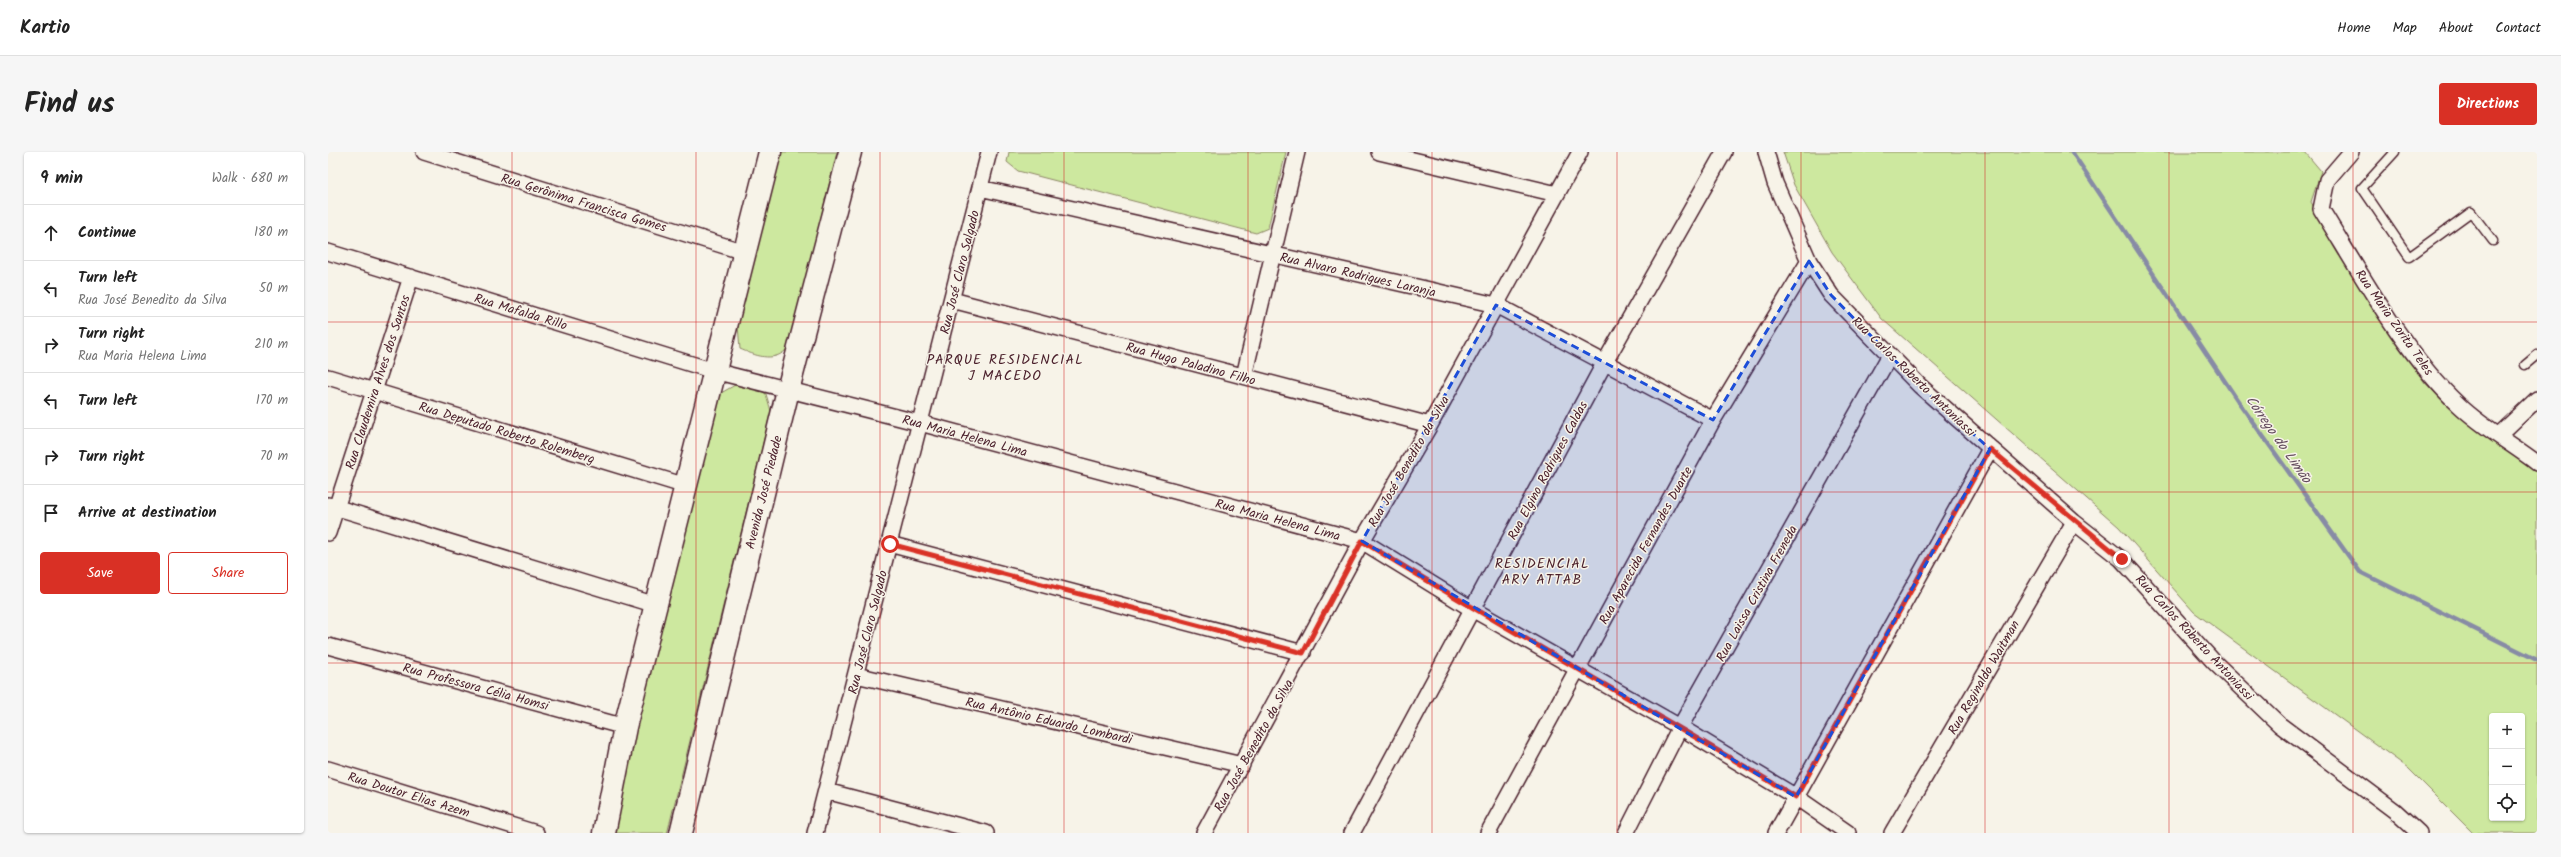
<!DOCTYPE html>
<meta charset="utf-8">
<style>
body{margin:0;font-family:Kalam,sans-serif;background:#f6f6f6;color:#222}
.controls{position:absolute;right:12px;bottom:12px;display:grid;overflow:hidden;border-radius:4px;box-shadow:0 1px 3px #0004}
.controls button{width:36px;height:36px;display:grid;place-items:center;padding:0;border:0;border-bottom:1px solid #e0e0e0;background:#fff;color:#222;font:20px sans-serif}
.stop{position:absolute;width:12px;height:12px;margin:-9px;border:3px solid #d93025;border-radius:50%;background:#fff}
.stop.end{background:#d93025;border-color:#fff;box-shadow:0 1px 4px #0008}
.list{margin:0;padding:0;list-style:none}
h2{display:flex;justify-content:space-between;align-items:center;height:52px;margin:0;padding:0 16px;font-size:17px}
h2 small{font-size:13px;font-weight:400;color:#767676}
.list li{display:grid;grid-template-columns:26px 1fr auto;gap:12px;align-items:center;box-sizing:border-box;height:56px;padding:0 16px;border-top:1px solid #e0e0e0}
.list b{display:block;font-size:15px;white-space:nowrap}
.list p{margin:0;font-size:13px;white-space:nowrap;color:#767676}
.list em{font-size:13px;font-style:normal;color:#767676}
.actions{display:flex;gap:8px;padding:12px 16px}
.actions a{flex:1;padding:9px 0;border:1px solid #d93025;border-radius:4px;text-align:center;font-size:14px;color:#d93025}
.actions .main{background:#d93025;color:#fff}
.icon{flex:none;width:22px;height:22px;fill:none;stroke:currentColor;stroke-width:2;stroke-linecap:round;stroke-linejoin:round}
.map{position:relative;flex:none;width:2209px;height:681px;overflow:hidden;border-radius:4px}
header{display:flex;align-items:center;gap:24px;box-sizing:border-box;height:56px;padding:0 20px;background:#fff;border-bottom:1px solid #e0e0e0}
header strong{font-size:19px}
nav{display:flex;gap:22px;margin-inline-start:auto;font-size:14px}
.intro{display:flex;align-items:center;justify-content:space-between;box-sizing:border-box;height:96px;padding:0 24px}
h1{margin:0;font-size:28px}
.button{padding:10px 18px;border-radius:4px;background:#d93025;color:#fff;font-size:14px;font-weight:700}
main{display:flex;gap:24px;padding:0 24px}
aside{flex:1;background:#fff;border-radius:4px;box-shadow:0 1px 3px #0004}
.map>svg:first-child{display:block}
.green{fill:#cde89f;stroke:#8c8465;fill-rule:evenodd}
.lines{fill:none;stroke-linecap:round;stroke-linejoin:round}
.stream{stroke:#878ba5;stroke-width:4.5}
.service-casing{stroke:#4a1f2b;stroke-width:11}
.minor-casing{stroke:#4a1f2b;stroke-width:18}
.primary-casing{stroke:#4a1f2b;stroke-width:25}
.service{stroke:#f7f3e8;stroke-width:8}
.minor{stroke:#f7f3e8;stroke-width:15}
.primary{stroke:#f7f3e8;stroke-width:22}
.route{stroke:#d93025;stroke-width:5}
.marked{fill:#1d4ed8;fill-opacity:0.2;stroke:#1d4ed8;stroke-width:3;stroke-dasharray:8 5;stroke-linejoin:round}
.grid{fill:none;stroke:#d62828;stroke-width:1;stroke-opacity:0.55}
.labels{text-anchor:middle;stroke-width:3;stroke-linejoin:round;paint-order:stroke}
.street-label{font-size:13px;fill:#4a1f2b;stroke:#f7f3e8}
.neighbourhood-label{font-size:14px;letter-spacing:1px;fill:#4a1f2b;stroke:#f7f3e8}
.water-label{font-size:14px;font-style:italic;fill:#634c5e;stroke:#f7f3e8}
</style>
<header>
<strong>Kartio</strong>
<nav><a>Home</a><a>Map</a><a>About</a><a>Contact</a></nav>
</header>
<div class="intro"><h1>Find us</h1><a class="button">Directions</a></div>
<main>
<aside>
<h2>9 min<small>Walk · 680 m</small></h2>
<ul class="list">
<li><svg class="icon" aria-label="ahead" viewBox="0 0 24 24"><path d="M12 20V5M6 11l6-6 6 6"/></svg><div><b>Continue</b></div><em>180 m</em></li>
<li><svg class="icon" aria-label="left" viewBox="0 0 24 24"><path d="M17 20v-9H6M10 6l-5 5 5 5"/></svg><div><b>Turn left</b><p>Rua José Benedito da Silva</p></div><em>50 m</em></li>
<li><svg class="icon" aria-label="right" viewBox="0 0 24 24"><path d="M7 20v-9h11M14 6l5 5-5 5"/></svg><div><b>Turn right</b><p>Rua Maria Helena Lima</p></div><em>210 m</em></li>
<li><svg class="icon" aria-label="left" viewBox="0 0 24 24"><path d="M17 20v-9H6M10 6l-5 5 5 5"/></svg><div><b>Turn left</b></div><em>170 m</em></li>
<li><svg class="icon" aria-label="right" viewBox="0 0 24 24"><path d="M7 20v-9h11M14 6l5 5-5 5"/></svg><div><b>Turn right</b></div><em>70 m</em></li>
<li><svg class="icon" aria-label="arrive" viewBox="0 0 24 24"><path d="M6 21V4h12l-3 4 3 4H6"/></svg><div><b>Arrive at destination</b></div></li>
</ul>
<div class="actions"><a class="main">Save</a><a>Share</a></div>
</aside>
<div class="map">
<svg width="2209" height="681" viewBox="0 0 2209 681">
<rect width="100%" height="100%" fill="#f7f3e8"/>
<filter id="ink" filterUnits="userSpaceOnUse"><feTurbulence type="fractalNoise" baseFrequency=".025" numOctaves="2"/><feDisplacementMap in="SourceGraphic" scale="8" xChannelSelector="R" yChannelSelector="G"/><feConvolveMatrix kernelMatrix="1 2 1 2 8 2 1 2 1" color-interpolation-filters="sRGB"/></filter>
<g filter="url(#ink)">
<path class="green" d="M452,0H509L465,180C463,185 461,194 458,198C445,211 426,203 412,197L410,174Z
M681,0H958L940,76L928,81L690,19L679,10Z
M1455,0H1977L1993,19L1983,50L2000,81L2097,231L2123,255L2209,319V681H2145L2080,616L1866,460L1791,375L1554,167L1504,100L1466,33ZM2164,564H2194V666H2164Z
M423,232L438,242L443,259L340,678L339,681H282L386,258L393,241L407,233Z"/>
<g class="lines">
<path class="stream" d="M1744,0L1912,252L2032,420L2209,508"/>
<defs>
<path id="service" d="M2067,0L2034,36L2081,105L2143,60L2165,89
M2197,213L2209,203"/>
<path id="minor" d="M96,0L416,100
M1051,0L1229,42
M1438,0L1447,31L1481,109L1503,143L1592,234L1746,370L1793,407L1886,510L1952,573L2067,659L2091,681
M2023,0L1999,28L1993,57C2032,120 2077,203 2131,253C2154,275 2184,292 2209,311
M652,36L1168,153L1385,268
M0,100L386,219L592,271L1034,389L1144,457L1352,575L1468,645L1520,681
M624,148L1102,273
M916,224L969,0
M0,225L358,334
M2171,283L2209,247
M0,353L328,453
M0,381L83,125
M561,392L975,501
M0,494L297,575
M528,523L914,613
M0,617L208,681
M498,639L658,681
M487,681L661,0
M876,681L1034,389L1102,273L1252,0
M1024,681L1277,210L1396,0
M1160,681L1385,268L1481,109
M1298,681L1352,575L1562,203
M1448,681L1662,297
M1564,681L1746,370"/>
<path id="primary" d="M276,681L297,575L442,0
M353,681L460,238L522,0"/>
</defs>
<use href="#service" class="service-casing"/>
<use href="#minor" class="minor-casing"/>
<use href="#primary" class="primary-casing"/>
<use href="#service" class="service"/>
<use href="#minor" class="minor"/>
<use href="#primary" class="primary"/>
</g>
</g>
<g class="lines" filter="url(#ink)">
<path class="route" d="M562,392L975,501L1034,389C1177,477 1324,558 1468,645L1662,297L1794,407"/>
</g>
<path class="marked" d="M1481,109L1503,143L1592,234L1662,297L1468,645L1034,389L1168,153L1385,268Z"/>
<path class="grid" d="M184,0V681M368,0V681M552,0V681M736,0V681M920,0V681M1104,0V681M1289,0V681M1473,0V681M1657,0V681M1841,0V681M2025,0V681M0,170H2209M0,340H2209M0,511H2209"/>
<g class="labels">
<g class="street-label">
<text transform="translate(256 50) rotate(17)" y="5">Rua Gerônima Francisca Gomes</text>
<text transform="translate(631 120) rotate(-76)" y="5">Rua José Claro Salgado</text>
<text transform="translate(1030 122) rotate(13)" y="5">Rua Alvaro Rodrigues Laranja</text>
<text transform="translate(193 159) rotate(17)" y="5">Rua Mafalda Rillo</text>
<text transform="translate(2067 170) rotate(55)" y="5">Rua Maria Zorita Teles</text>
<text transform="translate(863 211) rotate(15)" y="5">Rua Hugo Paladino Filho</text>
<text transform="translate(1586 224) rotate(44)" y="5">Rua Carlos Roberto Antoniassi</text>
<text transform="translate(49 230) rotate(-72)" y="5">Rua Claudemira Alves dos Santos</text>
<text transform="translate(179 280) rotate(17)" y="5">Rua Deputado Roberto Rolemberg</text>
<text transform="translate(637 283) rotate(15)" y="5">Rua Maria Helena Lima</text>
<text transform="translate(1080 309) rotate(-60)" y="5">Rua José Benedito da Silva</text>
<text transform="translate(1219 318) rotate(-62)" y="5">Rua Elgino Rodrigues Caldas</text>
<text transform="translate(435 340) rotate(-76)" y="5">Avenida José Piedade</text>
<text transform="translate(950 367) rotate(15)" y="5">Rua Maria Helena Lima</text>
<text transform="translate(1317 393) rotate(-61)" y="5">Rua Aparecida Fernandes Duarte</text>
<text transform="translate(1428 441) rotate(-61)" y="5">Rua Laissa Cristina Freneda</text>
<text transform="translate(539 480) rotate(-76)" y="5">Rua José Claro Salgado</text>
<text transform="translate(1867 485) rotate(47)" y="5">Rua Carlos Roberto Antoniassi</text>
<text transform="translate(1655 525) rotate(-60)" y="5">Rua Reginaldo Waitman</text>
<text transform="translate(148 534) rotate(15)" y="5">Rua Professora Célia Homsi</text>
<text transform="translate(721 568) rotate(13)" y="5">Rua Antônio Eduardo Lombardi</text>
<text transform="translate(925 593) rotate(-61)" y="5">Rua José Benedito da Silva</text>
<text transform="translate(81 642) rotate(17)" y="5">Rua Doutor Elias Azem</text>
</g>
<g class="neighbourhood-label">
<text x="677" y="212">PARQUE RESIDENCIAL<tspan x="677" dy="16">J MACEDO</tspan></text>
<text x="1214" y="416">RESIDENCIAL<tspan x="1214" dy="16">ARY ATTAB</tspan></text>
</g>
<g class="water-label">
<text transform="translate(1951 287) rotate(55)" y="5">Córrego do Limão</text>
</g>
</g>
</svg>
<div class="controls">
<button>+</button>
<button>−</button>
<button><svg class="icon" aria-label="locate" viewBox="0 0 24 24"><circle cx="12" cy="12" r="6"/><path d="M12 2v4M12 18v4M2 12h4M18 12h4"/></svg></button>
</div>
<div class="stop" style="left:562px;top:392px"></div>
<div class="stop end" style="left:1794px;top:407px"></div>
</div>
</main>
